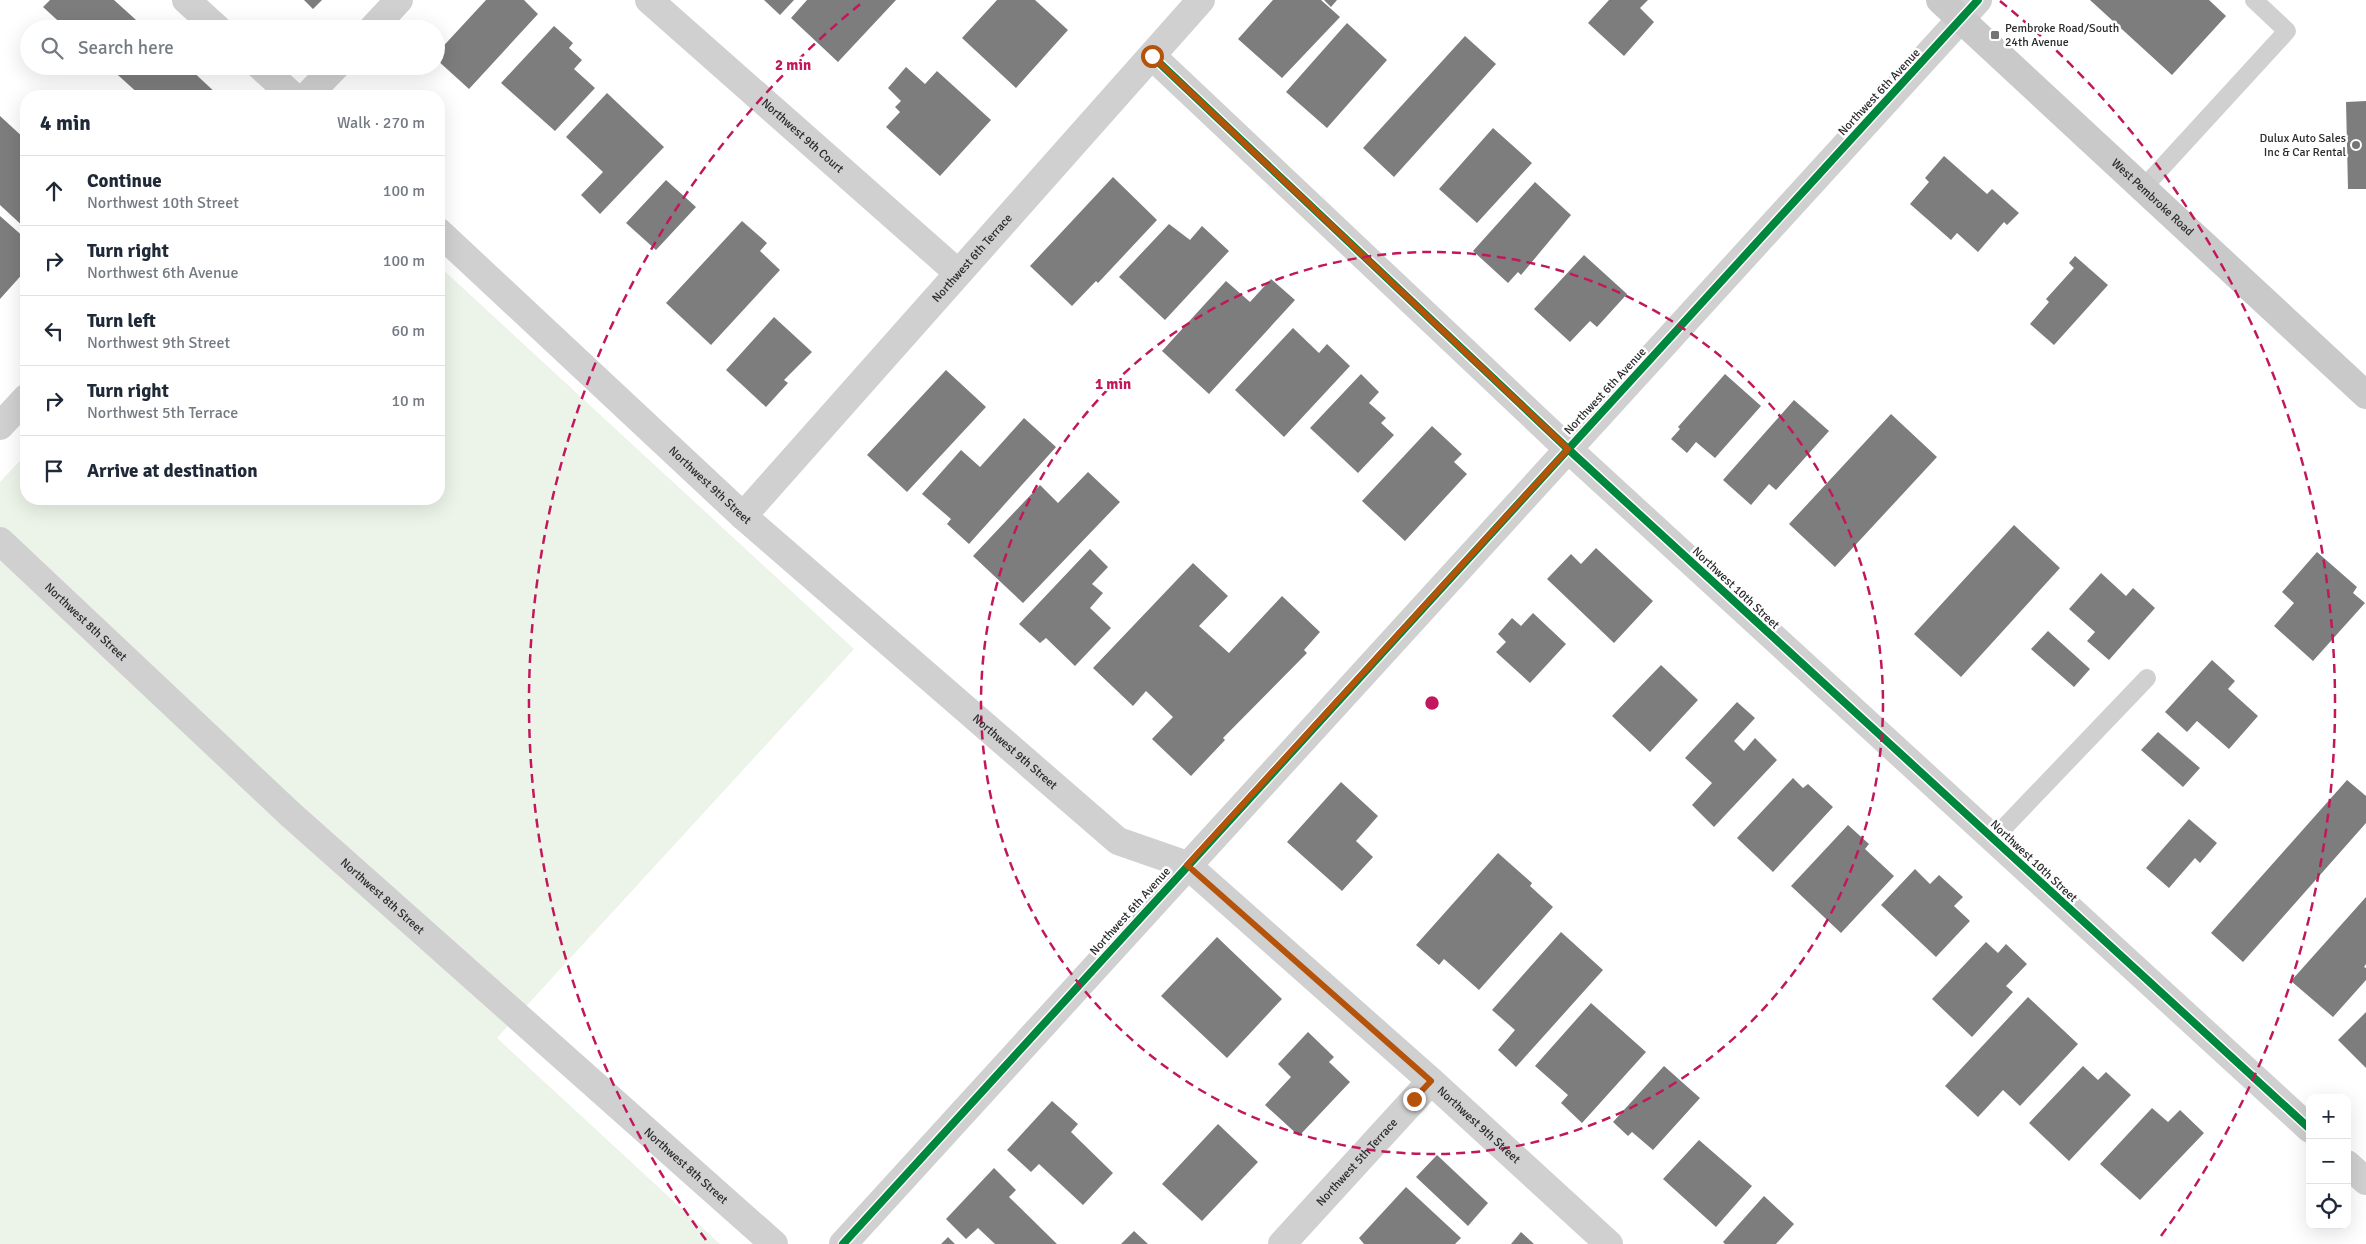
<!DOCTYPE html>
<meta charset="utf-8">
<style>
body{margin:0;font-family:Signika,sans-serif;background:#f2f2f3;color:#1f2937}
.controls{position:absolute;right:15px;bottom:15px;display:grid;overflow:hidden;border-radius:10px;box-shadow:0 5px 20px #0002}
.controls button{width:45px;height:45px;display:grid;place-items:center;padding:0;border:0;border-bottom:1px solid #e0e1e3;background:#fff;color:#1f2937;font:25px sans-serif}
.stop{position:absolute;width:15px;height:15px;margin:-11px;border:4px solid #b45309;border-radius:50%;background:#fff}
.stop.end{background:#b45309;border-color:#fff;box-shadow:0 1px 5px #0008}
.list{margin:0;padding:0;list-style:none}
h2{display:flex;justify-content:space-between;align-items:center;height:65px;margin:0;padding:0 20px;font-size:21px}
h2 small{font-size:16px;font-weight:400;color:#747a83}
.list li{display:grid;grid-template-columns:32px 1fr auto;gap:15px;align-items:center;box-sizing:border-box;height:70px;padding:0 20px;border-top:1px solid #e0e1e3}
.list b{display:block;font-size:19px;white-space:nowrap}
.list p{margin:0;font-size:16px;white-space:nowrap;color:#747a83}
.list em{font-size:16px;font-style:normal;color:#747a83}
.icon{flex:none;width:28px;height:28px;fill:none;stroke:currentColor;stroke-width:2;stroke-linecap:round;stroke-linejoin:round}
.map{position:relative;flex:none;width:2366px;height:1244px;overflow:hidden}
.search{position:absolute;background:#fff;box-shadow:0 5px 20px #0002;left:20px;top:20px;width:425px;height:55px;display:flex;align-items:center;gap:12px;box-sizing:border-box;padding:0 18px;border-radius:28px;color:#747a83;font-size:19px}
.panel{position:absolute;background:#fff;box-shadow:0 5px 20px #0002;left:20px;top:90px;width:425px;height:415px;border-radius:20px}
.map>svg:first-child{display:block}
.green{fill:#ecf4e9}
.building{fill:#7d7d7d}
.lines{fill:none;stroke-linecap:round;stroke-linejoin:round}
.lane{stroke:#d0d0d0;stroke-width:18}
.street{stroke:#d0d0d0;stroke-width:28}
.secondary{stroke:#c9c9c9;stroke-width:28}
.cycleway-casing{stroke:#fff;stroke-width:11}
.cycleway{stroke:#00873e;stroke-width:8}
.route{stroke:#b45309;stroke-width:6}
.ring{fill:none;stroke:#c2185b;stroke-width:2.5;stroke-dasharray:9 6}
.poi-dot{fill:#757575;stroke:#fff;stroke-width:2}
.labels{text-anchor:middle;stroke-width:5;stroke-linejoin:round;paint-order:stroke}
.poi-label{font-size:12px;fill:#2b2b2b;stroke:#fff;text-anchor:start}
.street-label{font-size:12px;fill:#2b2b2b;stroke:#fff}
.centre{fill:#c2185b;stroke:#fff;stroke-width:2.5}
.ring-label{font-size:15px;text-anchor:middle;font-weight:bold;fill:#c2185b;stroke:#fff;stroke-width:5;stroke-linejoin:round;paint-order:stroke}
</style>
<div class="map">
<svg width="2366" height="1244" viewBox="0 0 2366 1244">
<rect width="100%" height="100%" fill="#fff"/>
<path class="green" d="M439,266L854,649L497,1038L720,1244H0V482L26,454V499H439Z"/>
<path class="building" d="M50,0H114L146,29H67L43,7Z
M304,0H322L313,9Z
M486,0H524L538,14L469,89L436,59V54Z
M764,0H794L780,15Z
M807,0H896L838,62L791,18Z
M997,0H1035L1068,30L1016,88L962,38Z
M1273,0H1321L1340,17L1282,78L1238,39Z
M1324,0H1337L1331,7Z
M1609,0H1648L1640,8L1654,22L1624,56L1588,23Z
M2090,0H2209L2226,16L2172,75Z
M1347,23L1387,60L1327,128L1286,92Z
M554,26L573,43L569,48L582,60L574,69L595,88L555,131L501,83Z
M1465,36L1496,64L1394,177L1363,148Z
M108,66H187L219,96H141Z
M906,67L925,84L937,71L991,120L940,176L886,127L900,112L895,107L901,101L888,88Z
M607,93L664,147L600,214L581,195L603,172L566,137Z
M2366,101V189H2348L2346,102Z
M0,116L26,140V229L0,205Z
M1493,128L1532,163L1477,223L1439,189Z
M1944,156L1987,194L1992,189L2019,213L2007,225L2004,222L1978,252L1957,233L1951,240L1910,204L1929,182L1925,178Z
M1113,177L1157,220L1098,283L1096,281L1072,306L1030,266Z
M666,180L696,207L656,250L626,223Z
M1535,182L1571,215L1521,275L1518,272L1508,283L1473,251Z
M0,216L26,239V270L0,299Z
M742,221L767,243L760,251L780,270L711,345L666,303Z
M1169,224L1190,240L1202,226L1229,251L1165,320L1119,277Z
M1584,255L1627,294L1597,327L1590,321L1570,342L1534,309Z
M2075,256L2108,285L2054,345L2030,324L2049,302L2046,299L2074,268L2069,263Z
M1271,279L1295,300L1209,394L1162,351L1226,281L1250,302Z
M774,317L812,352L784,380L788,383L766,407L726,370Z
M1293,328L1319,353L1327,344L1350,366L1284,437L1235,390Z
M946,370L986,407L907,492L867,455Z
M1361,374L1379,392L1369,403L1386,418L1381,423L1394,435L1358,473L1310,428Z
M1725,374L1761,406L1715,458L1696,442L1687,453L1671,439L1680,429L1678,427Z
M1794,400L1829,431L1776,490L1769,484L1751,505L1723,480Z
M1891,414L1937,457L1835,567L1789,524Z
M1024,418L1056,447L969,544L947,524L951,519L922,494L961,450L980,467Z
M1432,426L1462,454L1454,462L1467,474L1405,541L1362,501Z
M1088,472L1120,502L1023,603L973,556L1040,485L1058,503Z
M2014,525L2060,568L1961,677L1914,634Z
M1596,548L1653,601L1614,643L1547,579L1571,554L1581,564Z
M1090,549L1108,567L1092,584L1103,593L1090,608L1111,628L1075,666L1046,638L1040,643L1019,624Z
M2317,552L2357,587L2353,593L2365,603L2313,661L2274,626L2294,603L2282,592Z
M1193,563L1228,596L1199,626L1229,653L1282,596L1320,632L1304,650L1307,653L1223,738L1225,740L1191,776L1152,739L1173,717L1146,691L1133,706L1093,668Z
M2101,573L2126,596L2133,588L2155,608L2109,660L2087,641L2095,632L2069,609Z
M1533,613L1566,644L1530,683L1496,652L1506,642L1498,634L1512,618L1521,626Z
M2048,631L2090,669L2074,687L2031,649Z
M2212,660L2235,681L2228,689L2258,716L2229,749L2197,721L2187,732L2165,712Z
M1661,665L1698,700L1650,752L1612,716Z
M1737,702L1755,718L1734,741L1744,751L1755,738L1777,760L1714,827L1692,805L1712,783L1685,758Z
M2158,732L2200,768L2183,787L2141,750Z
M1793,778L1803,788L1808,784L1833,807L1773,872L1737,838Z
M2347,780L2366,796V823L2243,962L2211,933Z
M1341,782L1378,816L1356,841L1373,857L1342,891L1287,842Z
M2189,819L2217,843L2200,863L2195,858L2169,888L2146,868Z
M1848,825L1869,844L1865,849L1894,876L1841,933L1791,886Z
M1498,853L1532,883L1530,886L1553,907L1479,990L1444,959L1439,965L1416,945Z
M1915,869L1930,884L1939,875L1963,897L1954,906L1970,921L1936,957L1881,905Z
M2366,897V964L2364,967L2366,968V980L2333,1017L2291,981Z
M1561,932L1603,970L1516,1067L1498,1050L1515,1030L1492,1010Z
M1217,937L1282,999L1227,1058L1161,996Z
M1986,942L1998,953L2006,944L2027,964L2006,986L2013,992L1972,1037L1932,999Z
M2028,997L2078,1044L2020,1106L2003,1090L1978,1117L1945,1086Z
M1591,1003L1646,1052L1582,1123L1561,1103L1568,1095L1535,1066Z
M2366,1012V1068L2338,1040Z
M1308,1032L1334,1057L1329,1062L1350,1082L1299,1136L1265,1105L1291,1077L1278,1064Z
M1664,1066L1700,1098L1653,1150L1632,1132L1628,1136L1613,1122Z
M2083,1066L2098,1080L2106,1072L2131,1095L2069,1161L2029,1123Z
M1052,1101L1078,1124L1071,1132L1113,1173L1083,1205L1039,1164L1031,1172L1007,1150Z
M2152,1108L2168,1122L2180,1110L2204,1133L2140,1200L2100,1164Z
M1218,1124L1258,1162L1202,1221L1162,1184Z
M1699,1140L1752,1186L1716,1227L1663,1179Z
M1437,1155L1488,1203L1468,1226L1416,1177Z
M994,1168L1016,1190L1009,1197L1057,1244H995L978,1228L966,1239L946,1219Z
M1406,1187L1461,1238L1455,1244H1364L1359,1238Z
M1764,1196L1794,1224L1776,1244H1725L1723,1242Z
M1134,1231L1148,1244H1121Z
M1521,1232L1534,1244H1511Z
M948,1237L955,1244H941Z"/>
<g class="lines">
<path class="lane" d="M2144,187L2287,31L2254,0
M1993,839L2147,678"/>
<g class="street">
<path d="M186,0L218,29"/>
<path id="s1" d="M649,0L957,272"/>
<path d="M372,29L399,0"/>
<path d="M1152,56L1568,449L2310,1129"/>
<path d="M260,66L293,96"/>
<path d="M307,96L336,66"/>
<path id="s2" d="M439,232L743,516L1118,841L1187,865L1431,1081L1609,1244"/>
<path d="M0,426L26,398"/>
<path id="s3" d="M743,516L1201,0"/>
<path id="s4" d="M0,541L290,814L774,1244"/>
<path d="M2347,1164L2366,1181"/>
<path d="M843,1244L1978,0"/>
<path id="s5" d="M1282,1244L1431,1081"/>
</g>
<path class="secondary" id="s6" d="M1940,0L2366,395"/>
<defs>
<path id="cycleway" d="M1152,56L1568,449L2310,1129
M843,1244L1978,0"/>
</defs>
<use href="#cycleway" class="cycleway-casing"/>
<use href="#cycleway" class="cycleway"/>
</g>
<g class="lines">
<path class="route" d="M1152,56L1568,449L1187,865L1431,1081L1414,1099"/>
</g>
<g class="ring">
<circle cx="1432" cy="703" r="451"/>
<path d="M706 1240A903 903 0 0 1 864 1M2000 1A903 903 0 0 1 2158 1240"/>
</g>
<g class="poi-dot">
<rect x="1990" y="30" width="10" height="10" rx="2.5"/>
<circle cx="2356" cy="145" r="5"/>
</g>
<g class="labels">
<g class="poi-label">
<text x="2005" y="32">Pembroke Road/South<tspan x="2005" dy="14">24th Avenue</tspan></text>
<text x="2346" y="142" text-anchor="end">Dulux Auto Sales<tspan x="2346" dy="14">Inc &amp; Car Rental</tspan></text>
</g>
<g class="street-label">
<text transform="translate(1879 92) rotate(-47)" y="4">Northwest 6th Avenue</text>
<text dy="4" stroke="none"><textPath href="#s1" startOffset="205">Northwest 9th Court</textPath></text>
<text dy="4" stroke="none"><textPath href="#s6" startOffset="290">West Pembroke Road</textPath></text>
<text dy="4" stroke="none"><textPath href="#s3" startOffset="345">Northwest 6th Terrace</textPath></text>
<text transform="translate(1605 391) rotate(-47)" y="4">Northwest 6th Avenue</text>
<text dy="4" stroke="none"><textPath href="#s2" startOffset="371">Northwest 9th Street</textPath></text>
<text transform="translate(1736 588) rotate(43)" y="4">Northwest 10th Street</text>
<text dy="4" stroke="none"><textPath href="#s4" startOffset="118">Northwest 8th Street</textPath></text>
<text dy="4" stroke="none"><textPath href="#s2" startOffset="776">Northwest 9th Street</textPath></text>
<text transform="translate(2034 861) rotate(43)" y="4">Northwest 10th Street</text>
<text dy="4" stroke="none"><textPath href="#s4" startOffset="522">Northwest 8th Street</textPath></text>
<text transform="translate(1130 911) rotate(-48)" y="4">Northwest 6th Avenue</text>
<text dy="4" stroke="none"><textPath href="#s2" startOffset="1376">Northwest 9th Street</textPath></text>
<text dy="4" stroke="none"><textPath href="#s5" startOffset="111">Northwest 5th Terrace</textPath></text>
<text dy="4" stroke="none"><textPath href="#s4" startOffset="928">Northwest 8th Street</textPath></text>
</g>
</g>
<circle cx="1432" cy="703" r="8" class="centre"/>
<g class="ring-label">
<text x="793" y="70">2 min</text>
<text x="1113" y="389">1 min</text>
</g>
</svg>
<div class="controls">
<button>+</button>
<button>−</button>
<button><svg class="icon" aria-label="locate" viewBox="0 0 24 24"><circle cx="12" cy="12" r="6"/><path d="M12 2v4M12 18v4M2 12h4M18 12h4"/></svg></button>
</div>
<div class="stop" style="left:1152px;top:56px"></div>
<div class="stop end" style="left:1414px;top:1099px"></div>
<div class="search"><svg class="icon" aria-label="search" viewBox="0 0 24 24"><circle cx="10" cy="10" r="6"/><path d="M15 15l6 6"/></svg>Search here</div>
<section class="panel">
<h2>4 min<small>Walk · 270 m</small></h2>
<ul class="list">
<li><svg class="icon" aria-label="ahead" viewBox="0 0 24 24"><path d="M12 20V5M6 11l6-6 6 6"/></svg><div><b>Continue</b><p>Northwest 10th Street</p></div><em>100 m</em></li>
<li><svg class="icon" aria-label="right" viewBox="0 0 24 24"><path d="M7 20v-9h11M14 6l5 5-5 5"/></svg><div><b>Turn right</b><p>Northwest 6th Avenue</p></div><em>100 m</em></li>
<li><svg class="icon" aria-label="left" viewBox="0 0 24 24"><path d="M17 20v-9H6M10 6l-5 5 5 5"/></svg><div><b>Turn left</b><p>Northwest 9th Street</p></div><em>60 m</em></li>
<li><svg class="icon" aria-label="right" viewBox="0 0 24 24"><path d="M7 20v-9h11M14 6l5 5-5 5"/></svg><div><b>Turn right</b><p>Northwest 5th Terrace</p></div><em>10 m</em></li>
<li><svg class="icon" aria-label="arrive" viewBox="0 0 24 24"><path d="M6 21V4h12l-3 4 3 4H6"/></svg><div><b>Arrive at destination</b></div></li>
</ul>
</section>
</div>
